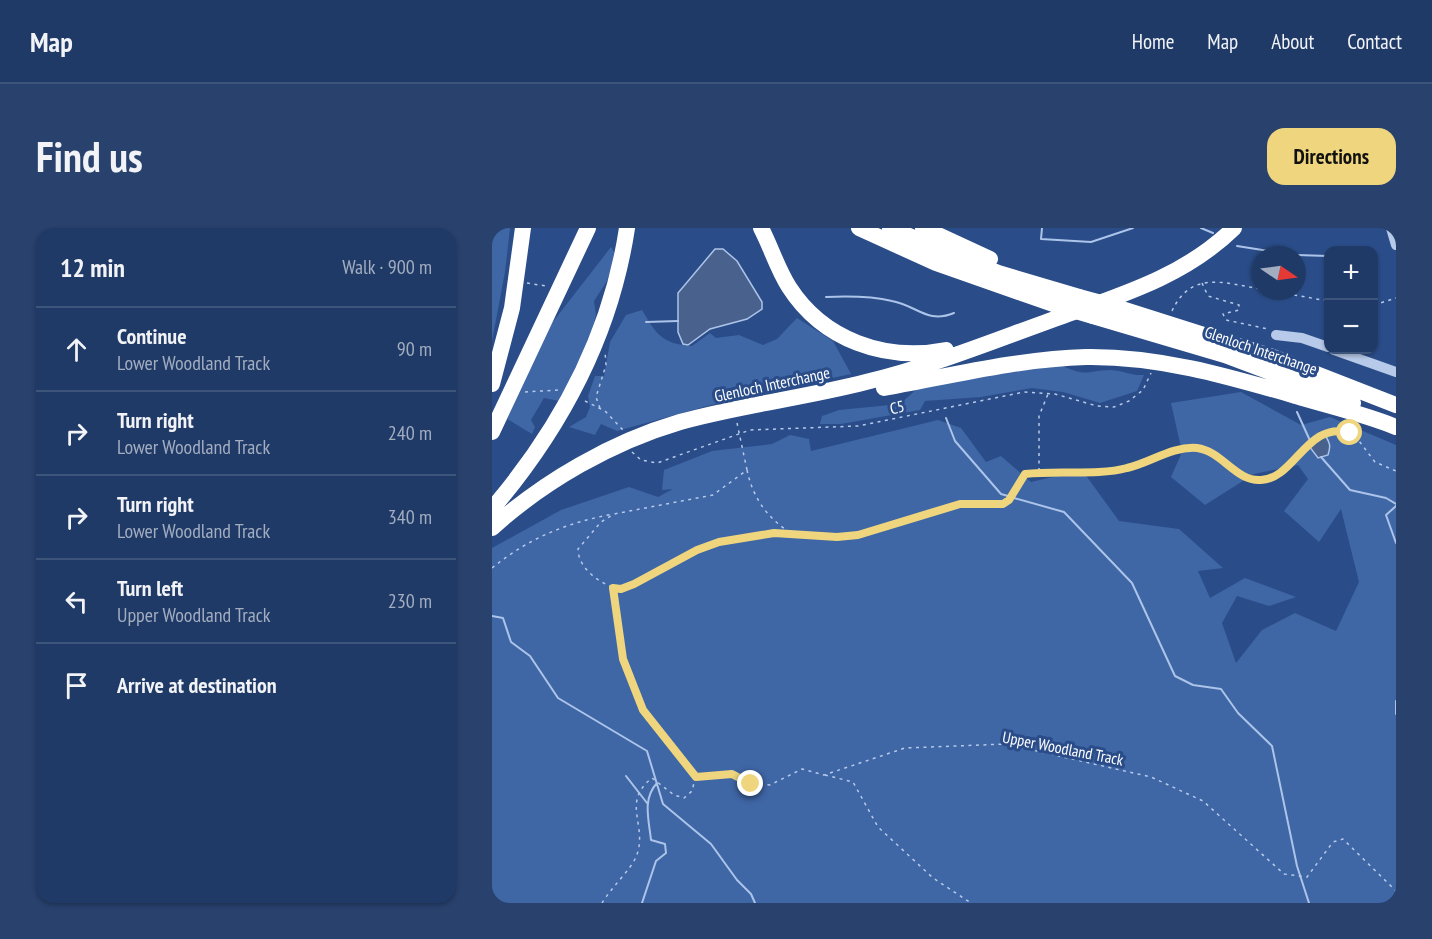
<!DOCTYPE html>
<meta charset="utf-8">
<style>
body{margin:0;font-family:"PT Sans Narrow",sans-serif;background:#28416d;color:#f1f3f6}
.controls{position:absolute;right:18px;top:18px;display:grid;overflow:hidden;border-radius:12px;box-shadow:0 2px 4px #0004}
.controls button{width:54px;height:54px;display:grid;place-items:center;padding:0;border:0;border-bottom:2px solid #3d547b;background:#203a67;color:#f1f3f6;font:30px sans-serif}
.compass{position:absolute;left:760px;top:18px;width:54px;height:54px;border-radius:50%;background:#203a67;box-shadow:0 2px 4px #0004;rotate:103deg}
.stop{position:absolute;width:18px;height:18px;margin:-14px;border:4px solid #efd67e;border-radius:50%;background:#fff}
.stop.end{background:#efd67e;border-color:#fff;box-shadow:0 2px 6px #0008}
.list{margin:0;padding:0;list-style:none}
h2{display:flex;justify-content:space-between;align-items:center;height:78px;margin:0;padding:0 24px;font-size:26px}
h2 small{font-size:20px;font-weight:400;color:#a2adc0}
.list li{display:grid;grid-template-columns:39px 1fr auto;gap:18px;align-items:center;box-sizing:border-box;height:84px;padding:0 24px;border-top:2px solid #3d547b}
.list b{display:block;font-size:22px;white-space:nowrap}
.list p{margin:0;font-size:20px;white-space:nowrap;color:#a2adc0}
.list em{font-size:20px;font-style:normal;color:#a2adc0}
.icon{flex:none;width:33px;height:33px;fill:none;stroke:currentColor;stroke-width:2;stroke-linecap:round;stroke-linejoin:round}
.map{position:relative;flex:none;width:904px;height:675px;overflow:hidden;border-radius:18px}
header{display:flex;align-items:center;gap:36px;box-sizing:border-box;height:84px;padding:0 30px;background:#203a67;border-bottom:2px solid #3d547b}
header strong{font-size:28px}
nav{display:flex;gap:33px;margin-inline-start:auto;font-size:21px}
.intro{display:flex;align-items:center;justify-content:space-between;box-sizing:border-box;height:144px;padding:0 36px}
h1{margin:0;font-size:42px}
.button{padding:15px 27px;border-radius:18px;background:#efd67e;color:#111;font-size:21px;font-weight:700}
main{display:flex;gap:36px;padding:0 36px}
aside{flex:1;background:#203a67;border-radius:18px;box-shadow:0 2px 4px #0004}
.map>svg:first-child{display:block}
.green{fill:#3f66a5}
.water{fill:#49628d;stroke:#acc4e9;stroke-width:1.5}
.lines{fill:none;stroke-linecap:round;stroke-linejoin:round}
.stream{stroke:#acc4e9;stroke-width:2}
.path{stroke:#b7cae9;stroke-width:1.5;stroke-dasharray:3 4.5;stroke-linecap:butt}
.minor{stroke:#b7cae9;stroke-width:10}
.highway{stroke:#fff;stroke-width:16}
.highway-bridge{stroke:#fff;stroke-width:16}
.route{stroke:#efd67e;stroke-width:8}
.labels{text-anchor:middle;stroke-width:6;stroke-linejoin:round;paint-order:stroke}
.street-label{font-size:16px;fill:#fff;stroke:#2a4d89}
</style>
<header>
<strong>Map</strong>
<nav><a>Home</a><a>Map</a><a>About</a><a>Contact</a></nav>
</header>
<div class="intro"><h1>Find us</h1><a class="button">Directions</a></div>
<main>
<aside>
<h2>12 min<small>Walk · 900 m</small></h2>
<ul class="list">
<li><svg class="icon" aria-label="ahead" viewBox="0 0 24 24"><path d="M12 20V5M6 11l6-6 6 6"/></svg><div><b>Continue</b><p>Lower Woodland Track</p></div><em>90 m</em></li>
<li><svg class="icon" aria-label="right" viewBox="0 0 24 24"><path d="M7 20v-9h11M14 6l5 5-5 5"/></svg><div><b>Turn right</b><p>Lower Woodland Track</p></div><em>240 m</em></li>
<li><svg class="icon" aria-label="right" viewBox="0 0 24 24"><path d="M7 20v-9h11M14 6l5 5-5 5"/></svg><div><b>Turn right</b><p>Lower Woodland Track</p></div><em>340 m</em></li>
<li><svg class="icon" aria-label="left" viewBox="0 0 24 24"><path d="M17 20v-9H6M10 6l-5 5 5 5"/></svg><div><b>Turn left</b><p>Upper Woodland Track</p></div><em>230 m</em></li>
<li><svg class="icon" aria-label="arrive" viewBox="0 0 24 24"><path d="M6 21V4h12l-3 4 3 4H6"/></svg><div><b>Arrive at destination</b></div></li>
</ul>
</aside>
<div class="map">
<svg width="904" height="675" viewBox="0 0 904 675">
<rect width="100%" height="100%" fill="#2a4d89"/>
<path class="green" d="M0,0H18L13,44L0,113Z
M119,19L124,27L115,53L102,73L104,87L97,112L67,173L52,170L39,192L43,199L40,206L15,191L53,104Z
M150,82C164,106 170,116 200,118L218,105L224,110L247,107L271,117L285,111L305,90L341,113L359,146L230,174L125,203L109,196L103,207L77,199L94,189L98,179L96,168L103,148H112L118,114L134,87Z
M571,138C595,149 594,143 618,142C629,142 639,148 652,147L645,163L608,175L571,164L540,160L489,169L433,173L428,182L349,196H328L330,188L347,182L408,176L427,159L505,145Z
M749,164L809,197L838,189L904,217V675H0V320L69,282L137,259L166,269L181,261L170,262L172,242L220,223L280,216L298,207L317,211L319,223L446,192L469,200L494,234L509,228L539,254L590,242L627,293L687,301L731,340L706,343L718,370L753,350L804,369L777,378L745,368L730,395L744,435L770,402L803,385L844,403L867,354L849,281L827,314L792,283L816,251L806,237L762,246L713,277L679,249L690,224L679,175Z"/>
<path class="water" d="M223,21H231L245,33L270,74V81L255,91L218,101L196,117L191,116L186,104V65Z
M833,207C838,215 839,218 836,227L826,230L817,218Z"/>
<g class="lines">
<path class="stream" d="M550,0L549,11L599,14L641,0
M709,0L721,5
M745,18L802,27
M805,27L836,28
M334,69C356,68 379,68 400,73C426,78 435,96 462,85
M154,94L186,93
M805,184L820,217
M454,190L463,213L509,266L516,268
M829,229L858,262L894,270L904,276
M522,270L572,284L640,355L683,448L701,457L729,461L746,485L780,518L805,638L817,675
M904,278L894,287L904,315
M0,388L11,390L19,414L38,428L66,470L155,523L171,576L219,616L245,652L259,666L263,675
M904,473V486
M134,548L155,575
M150,675L164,633L174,625L173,616L159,612C157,592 150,571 165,555"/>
<path class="path" d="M35,55L54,58
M710,55L716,68L747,77V82L731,86L734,92L776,101
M780,63L836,73
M882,77L904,70
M680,83C699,42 732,55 769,61
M33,164L66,162
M93,173L113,183L131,202
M108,180L104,169L114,137L113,123
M245,195L255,242L221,267L122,286L109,294L86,321C86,341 110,358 129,361L227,314L282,305L345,309L366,307L468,276H511L517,272L533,246C563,242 608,247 635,240C658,235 680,217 705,220C730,223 744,254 770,253C800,251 813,203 849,202L864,209L883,234L904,243
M140,224L149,232L165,235L258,202L366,198L532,164L563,166L605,178L622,179L637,173L651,162L659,145
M255,242C261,270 275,290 299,305
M547,243V188L556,166
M0,340C37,310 74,295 121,286
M121,361L131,431L151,482L204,549L240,546L259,556L278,557L310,541L332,547L413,520L514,516L659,549L711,573L792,646L815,649L841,614L851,611L904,663
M333,547L361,554L386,599L441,650L479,675
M110,675C119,660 139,641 144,629C157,598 128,575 160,550L182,567L192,570L200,563L203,551"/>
<path class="minor" d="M899,0L904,17
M784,107L810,110L836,119
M842,122L904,144"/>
<path class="highway" d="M269,0C279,19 285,40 297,59C331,112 393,134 454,122
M367,0L444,35L564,77
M398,0L506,45L587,69
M431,0L498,31
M624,79L778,128L904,177
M601,88L733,127L861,175
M0,156L20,80L31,0
M392,160C458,148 526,131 594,129C667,128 735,148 804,168C837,178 872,186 904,199
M0,204L96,0
M0,281C69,200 119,106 135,0
M0,300C52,253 120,214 188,194C249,177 312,170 374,154C441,138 506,111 571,88C633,66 694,47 742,0"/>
<path class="highway-bridge" d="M587,69L624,79
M564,77L601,88"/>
</g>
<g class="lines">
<path class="route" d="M259,556L240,546L204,549L151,482L131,431L121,360L129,361L142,356L205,322L227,314L282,305L345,309L366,307L468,276H511L517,272L533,246C564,242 606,248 635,240C658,235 680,218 705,220C730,223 744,254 769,252C803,251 815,192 858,205"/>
</g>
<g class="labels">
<g class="street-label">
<text transform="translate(769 122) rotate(19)" y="6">Glenloch Interchange</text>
<text transform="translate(280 156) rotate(-12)" y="6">Glenloch Interchange</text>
<text transform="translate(405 179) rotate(-12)" y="6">C5</text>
<text transform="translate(571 520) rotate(11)" y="6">Upper Woodland Track</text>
</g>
</g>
</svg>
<div class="controls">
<button>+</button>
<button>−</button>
</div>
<svg class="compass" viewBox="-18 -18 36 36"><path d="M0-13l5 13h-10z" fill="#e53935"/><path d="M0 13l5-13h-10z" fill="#a2adc0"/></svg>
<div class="stop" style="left:858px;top:205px"></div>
<div class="stop end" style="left:259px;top:556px"></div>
</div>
</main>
